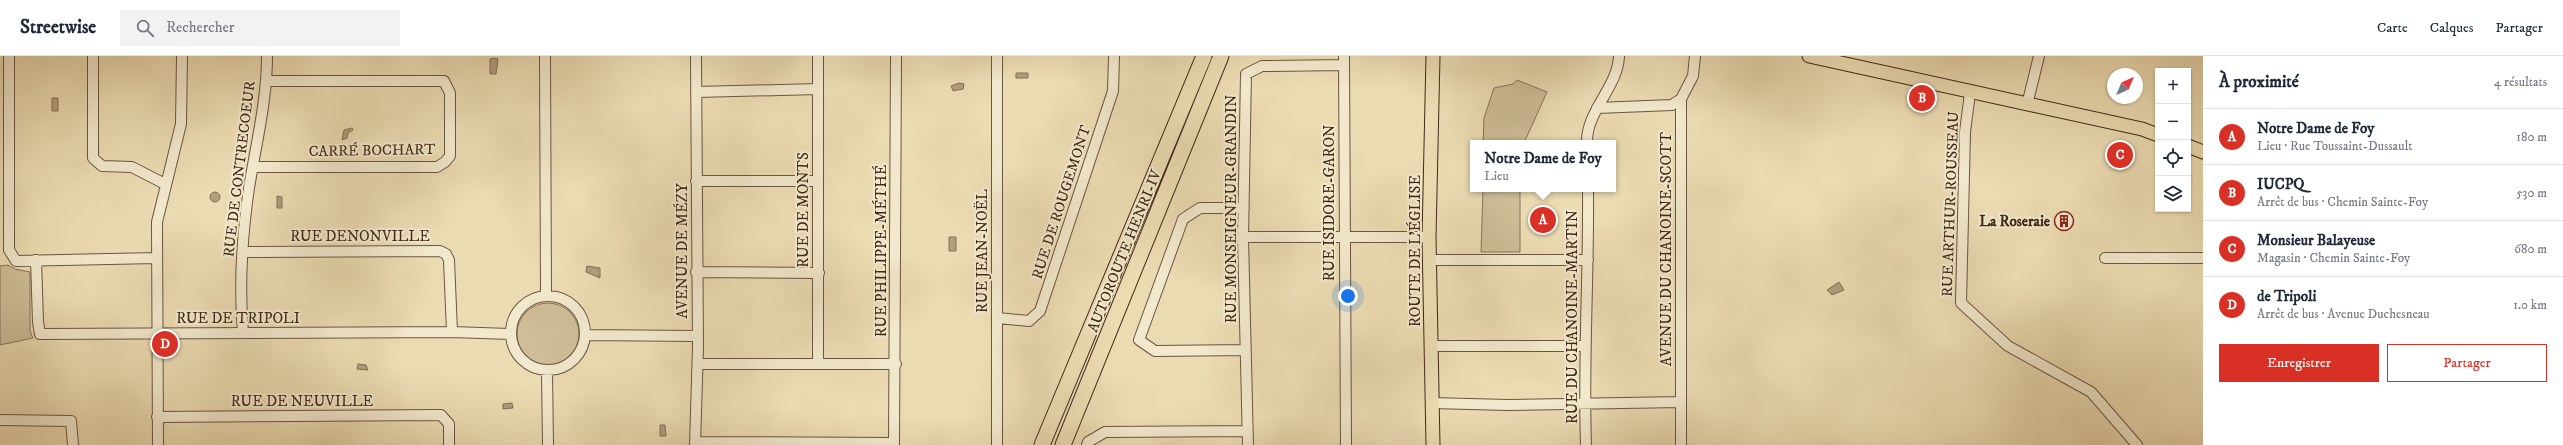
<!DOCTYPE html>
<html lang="fr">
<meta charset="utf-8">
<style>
body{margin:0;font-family:"IM FELL DW Pica",serif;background:#f2f2f3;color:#1f2937}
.controls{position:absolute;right:12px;top:12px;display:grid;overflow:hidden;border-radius:0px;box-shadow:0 1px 3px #0004}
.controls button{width:36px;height:36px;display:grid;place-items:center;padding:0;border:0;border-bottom:1px solid #e0e1e3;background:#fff;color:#1f2937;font:20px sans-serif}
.compass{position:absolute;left:2107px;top:12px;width:36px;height:36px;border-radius:50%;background:#fff;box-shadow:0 1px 3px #0004;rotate:44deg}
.you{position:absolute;left:1348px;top:240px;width:14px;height:14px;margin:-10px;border:3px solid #fff;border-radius:50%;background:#1a73e8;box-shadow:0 0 0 6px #1a73e833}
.badge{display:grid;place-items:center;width:26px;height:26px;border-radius:50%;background:#d93025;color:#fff;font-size:13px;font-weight:700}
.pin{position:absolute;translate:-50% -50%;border:2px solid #fff;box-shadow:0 1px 4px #0006}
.popup{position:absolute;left:1470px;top:84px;width:146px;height:52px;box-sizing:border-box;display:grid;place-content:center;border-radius:0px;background:#fff;filter:drop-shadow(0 1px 3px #0005);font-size:13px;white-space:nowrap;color:#747a83}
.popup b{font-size:15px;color:#1f2937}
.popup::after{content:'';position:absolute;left:50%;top:100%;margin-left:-8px;border:8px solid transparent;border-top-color:#fff}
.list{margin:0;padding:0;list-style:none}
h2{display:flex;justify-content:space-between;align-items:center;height:52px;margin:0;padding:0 16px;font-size:17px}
h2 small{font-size:13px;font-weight:400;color:#747a83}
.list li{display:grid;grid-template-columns:26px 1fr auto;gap:12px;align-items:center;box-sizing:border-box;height:56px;padding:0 16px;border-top:1px solid #e0e1e3}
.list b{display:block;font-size:15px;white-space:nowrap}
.list p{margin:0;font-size:13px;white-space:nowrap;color:#747a83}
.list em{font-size:13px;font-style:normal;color:#747a83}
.actions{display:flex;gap:8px;padding:12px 16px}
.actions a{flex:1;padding:9px 0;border:1px solid #d93025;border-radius:0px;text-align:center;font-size:14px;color:#d93025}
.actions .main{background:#d93025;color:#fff}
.icon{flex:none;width:22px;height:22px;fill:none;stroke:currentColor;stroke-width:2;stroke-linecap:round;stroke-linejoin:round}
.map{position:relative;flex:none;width:2203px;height:389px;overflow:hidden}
header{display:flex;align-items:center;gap:24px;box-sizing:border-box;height:56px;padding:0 20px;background:#fff;border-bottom:1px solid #e0e1e3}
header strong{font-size:19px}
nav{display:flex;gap:22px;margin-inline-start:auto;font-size:14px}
.search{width:280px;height:36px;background:#f2f2f3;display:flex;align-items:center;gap:10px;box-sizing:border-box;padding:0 14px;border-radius:0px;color:#747a83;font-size:15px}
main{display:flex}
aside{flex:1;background:#fff}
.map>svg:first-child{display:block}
.green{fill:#cebd98;stroke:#877358}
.water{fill:#b19e7d;stroke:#846f54}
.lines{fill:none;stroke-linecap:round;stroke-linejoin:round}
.minor-casing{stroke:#6b563e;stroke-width:12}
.major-casing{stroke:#402917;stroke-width:15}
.highway-casing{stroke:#402917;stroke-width:17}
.minor{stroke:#f2e8cd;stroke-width:10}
.major{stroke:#ebdbb2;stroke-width:13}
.highway{stroke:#ebdbb2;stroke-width:15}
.labels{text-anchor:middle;stroke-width:4;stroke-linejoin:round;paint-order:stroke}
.street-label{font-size:15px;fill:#402917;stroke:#f2e8cd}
.poi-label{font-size:15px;font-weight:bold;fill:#402917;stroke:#f2e8cd;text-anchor:end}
</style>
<header>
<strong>Streetwise</strong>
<div class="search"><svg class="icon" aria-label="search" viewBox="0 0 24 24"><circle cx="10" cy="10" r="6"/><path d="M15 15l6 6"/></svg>Rechercher</div>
<nav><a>Carte</a><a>Calques</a><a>Partager</a></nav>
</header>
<main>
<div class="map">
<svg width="2203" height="389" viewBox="0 0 2203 389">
<rect width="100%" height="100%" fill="#ebdbb2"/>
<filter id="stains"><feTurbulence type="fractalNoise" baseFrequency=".005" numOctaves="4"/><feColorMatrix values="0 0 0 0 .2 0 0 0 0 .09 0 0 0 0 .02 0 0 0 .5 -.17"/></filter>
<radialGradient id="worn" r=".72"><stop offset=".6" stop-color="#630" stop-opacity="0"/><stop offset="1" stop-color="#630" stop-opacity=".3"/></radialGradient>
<path class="green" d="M1517,24L1547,36L1524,87H1483L1484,62L1494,32L1513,28Z
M1483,133H1520V196H1481Z
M8,209L15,213L30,216V275L33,282L0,289V210Z
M517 278a31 31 0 1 1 62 0a31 31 0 1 1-62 0Z"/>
<path class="water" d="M494,2L498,3L496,18H490V3Z
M1016,17H1028V22H1016Z
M959,27L964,28L963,33L953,35L951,30Z
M52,42H58V55H52Z
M352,72L353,74L348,77L347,82L342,84L344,74Z
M210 141a5 5 0 1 1 10 0a5 5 0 1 1-10 0Z
M277,140L282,141V152H277Z
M949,181H956V195H949Z
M587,210L600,212V222L586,216Z
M1839,226L1844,234L1832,239L1827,234Z
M358,308L366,309L368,314L357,313Z
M512,347L513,352L503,353V348Z
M660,369H665L666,380H660Z"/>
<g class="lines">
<defs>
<path id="minor" d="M9,0V194L16,205L156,202
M93,0V102L102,110L132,111L165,128
M545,0L546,239
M997,0V389
M1344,0L1346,389
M696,36L818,33
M1970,37L1965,76L1961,247L2008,290L2091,336L2137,389
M2027,49L2039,0
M1597,52L1672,49L1681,43
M1587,87C1586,55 1618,31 1619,0
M253,111H437L445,106L450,100V37L444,25H267
M696,125H817
M1244,152H1200L1183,163L1139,284L1155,295L1245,294
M1243,181H1429
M243,196L440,195L446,198L449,204L452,276
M2105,202H2203
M36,204L38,266L40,278L452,276L510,278
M1430,204H1588
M696,216L819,217
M511 277a37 37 0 1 1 74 0a37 37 0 1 1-74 0Z
M998,262L1029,265L1040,255L1113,35L1114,0
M243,277C239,230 242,180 249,132C256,88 267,45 267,0
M586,279L697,280
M1431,290H1585
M818,307V0
M698,308H896
M547,315L548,389
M1432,347L1507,349L1680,346
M157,361L441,359L449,368V389
M0,364L71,365L73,389
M695,386L894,387
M158,389L157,166L181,68L182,0
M695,389L698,291L696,0
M894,389L896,0
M1087,389L1088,386L1105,376L1247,375
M1248,389L1243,181L1246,18L1262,10L1344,9
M1586,389C1583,304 1589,218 1588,133
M1681,389V43L1693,20L1695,0"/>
<path id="major" d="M1809,0L2142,73L2158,79
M2188,90L2203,96
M1433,389L1429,181L1433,0"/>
<path id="highway" d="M1042,389L1204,0
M1063,389L1221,0"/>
</defs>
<use href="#minor" class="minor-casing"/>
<use href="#major" class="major-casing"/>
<use href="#highway" class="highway-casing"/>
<use href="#minor" class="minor"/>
<use href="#major" class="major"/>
<use href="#highway" class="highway"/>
</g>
<defs>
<symbol id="building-ring" viewBox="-11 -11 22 22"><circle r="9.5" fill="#f2e8cd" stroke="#8f2418" stroke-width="1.5"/><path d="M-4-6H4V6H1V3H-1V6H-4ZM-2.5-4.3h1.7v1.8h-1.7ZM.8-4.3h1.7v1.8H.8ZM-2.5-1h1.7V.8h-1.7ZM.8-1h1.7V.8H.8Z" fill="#8f2418"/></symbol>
</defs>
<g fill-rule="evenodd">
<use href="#building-ring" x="2053" y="154" width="22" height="22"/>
</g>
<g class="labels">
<g class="street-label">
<text transform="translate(372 94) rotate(-1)" y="5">CARRÉ BOCHART</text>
<text transform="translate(239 113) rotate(-83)" y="5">RUE DE CONTRECOEUR</text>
<text transform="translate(1061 146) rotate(-72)" y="5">RUE DE ROUGEMONT</text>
<text transform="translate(1329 147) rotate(-90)" y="5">RUE ISIDORE-GARON</text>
<text transform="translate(1950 148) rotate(-88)" y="5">RUE ARTHUR-ROUSSEAU</text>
<text transform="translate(1231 153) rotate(-90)" y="5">RUE MONSEIGNEUR-GRANDIN</text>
<text transform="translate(803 154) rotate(-90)" y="5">RUE DE MONTS</text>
<text x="360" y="185">RUE DENONVILLE</text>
<text transform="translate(1666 193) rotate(-90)" y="5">AVENUE DU CHANOINE-SCOTT</text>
<text transform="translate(682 195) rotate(-90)" y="5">AVENUE DE MÉZY</text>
<text transform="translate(881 195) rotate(-90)" y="5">RUE PHILIPPE-MÉTHÉ</text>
<text transform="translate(982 195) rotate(-90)" y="5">RUE JEAN-NOËL</text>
<text transform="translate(1124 195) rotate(-68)" y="5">AUTOROUTE HENRI-IV</text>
<text transform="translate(1415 195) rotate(-90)" y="5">ROUTE DE L'ÉGLISE</text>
<text transform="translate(1572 261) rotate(-90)" y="5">RUE DU CHANOINE-MARTIN</text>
<text x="238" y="267">RUE DE TRIPOLI</text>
<text x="302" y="350">RUE DE NEUVILLE</text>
</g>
<g class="poi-label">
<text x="2050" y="170">La Roseraie</text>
</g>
</g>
<rect width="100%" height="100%" filter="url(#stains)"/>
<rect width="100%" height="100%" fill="url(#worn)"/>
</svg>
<div class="controls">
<button>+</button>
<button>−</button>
<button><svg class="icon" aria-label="locate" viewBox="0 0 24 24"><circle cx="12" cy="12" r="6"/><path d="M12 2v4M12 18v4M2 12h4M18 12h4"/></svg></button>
<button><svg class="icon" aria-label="layers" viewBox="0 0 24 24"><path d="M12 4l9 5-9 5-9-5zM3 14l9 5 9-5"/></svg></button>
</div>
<svg class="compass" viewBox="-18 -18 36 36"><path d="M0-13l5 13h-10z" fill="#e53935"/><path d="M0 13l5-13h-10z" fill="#747a83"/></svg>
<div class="you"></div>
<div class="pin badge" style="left:1543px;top:164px">A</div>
<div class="popup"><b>Notre Dame de Foy</b>Lieu</div>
<div class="pin badge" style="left:1922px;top:42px">B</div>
<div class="pin badge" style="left:2120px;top:99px">C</div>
<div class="pin badge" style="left:165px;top:288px">D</div>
</div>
<aside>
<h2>À proximité<small>4 résultats</small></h2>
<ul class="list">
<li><span class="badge">A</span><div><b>Notre Dame de Foy</b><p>Lieu · Rue Toussaint-Dussault</p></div><em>180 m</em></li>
<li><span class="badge">B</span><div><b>IUCPQ</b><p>Arrêt de bus · Chemin Sainte-Foy</p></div><em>530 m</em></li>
<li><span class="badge">C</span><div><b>Monsieur Balayeuse</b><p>Magasin · Chemin Sainte-Foy</p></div><em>680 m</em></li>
<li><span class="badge">D</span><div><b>de Tripoli</b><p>Arrêt de bus · Avenue Duchesneau</p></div><em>1.0 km</em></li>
</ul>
<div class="actions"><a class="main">Enregistrer</a><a>Partager</a></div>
</aside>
</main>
